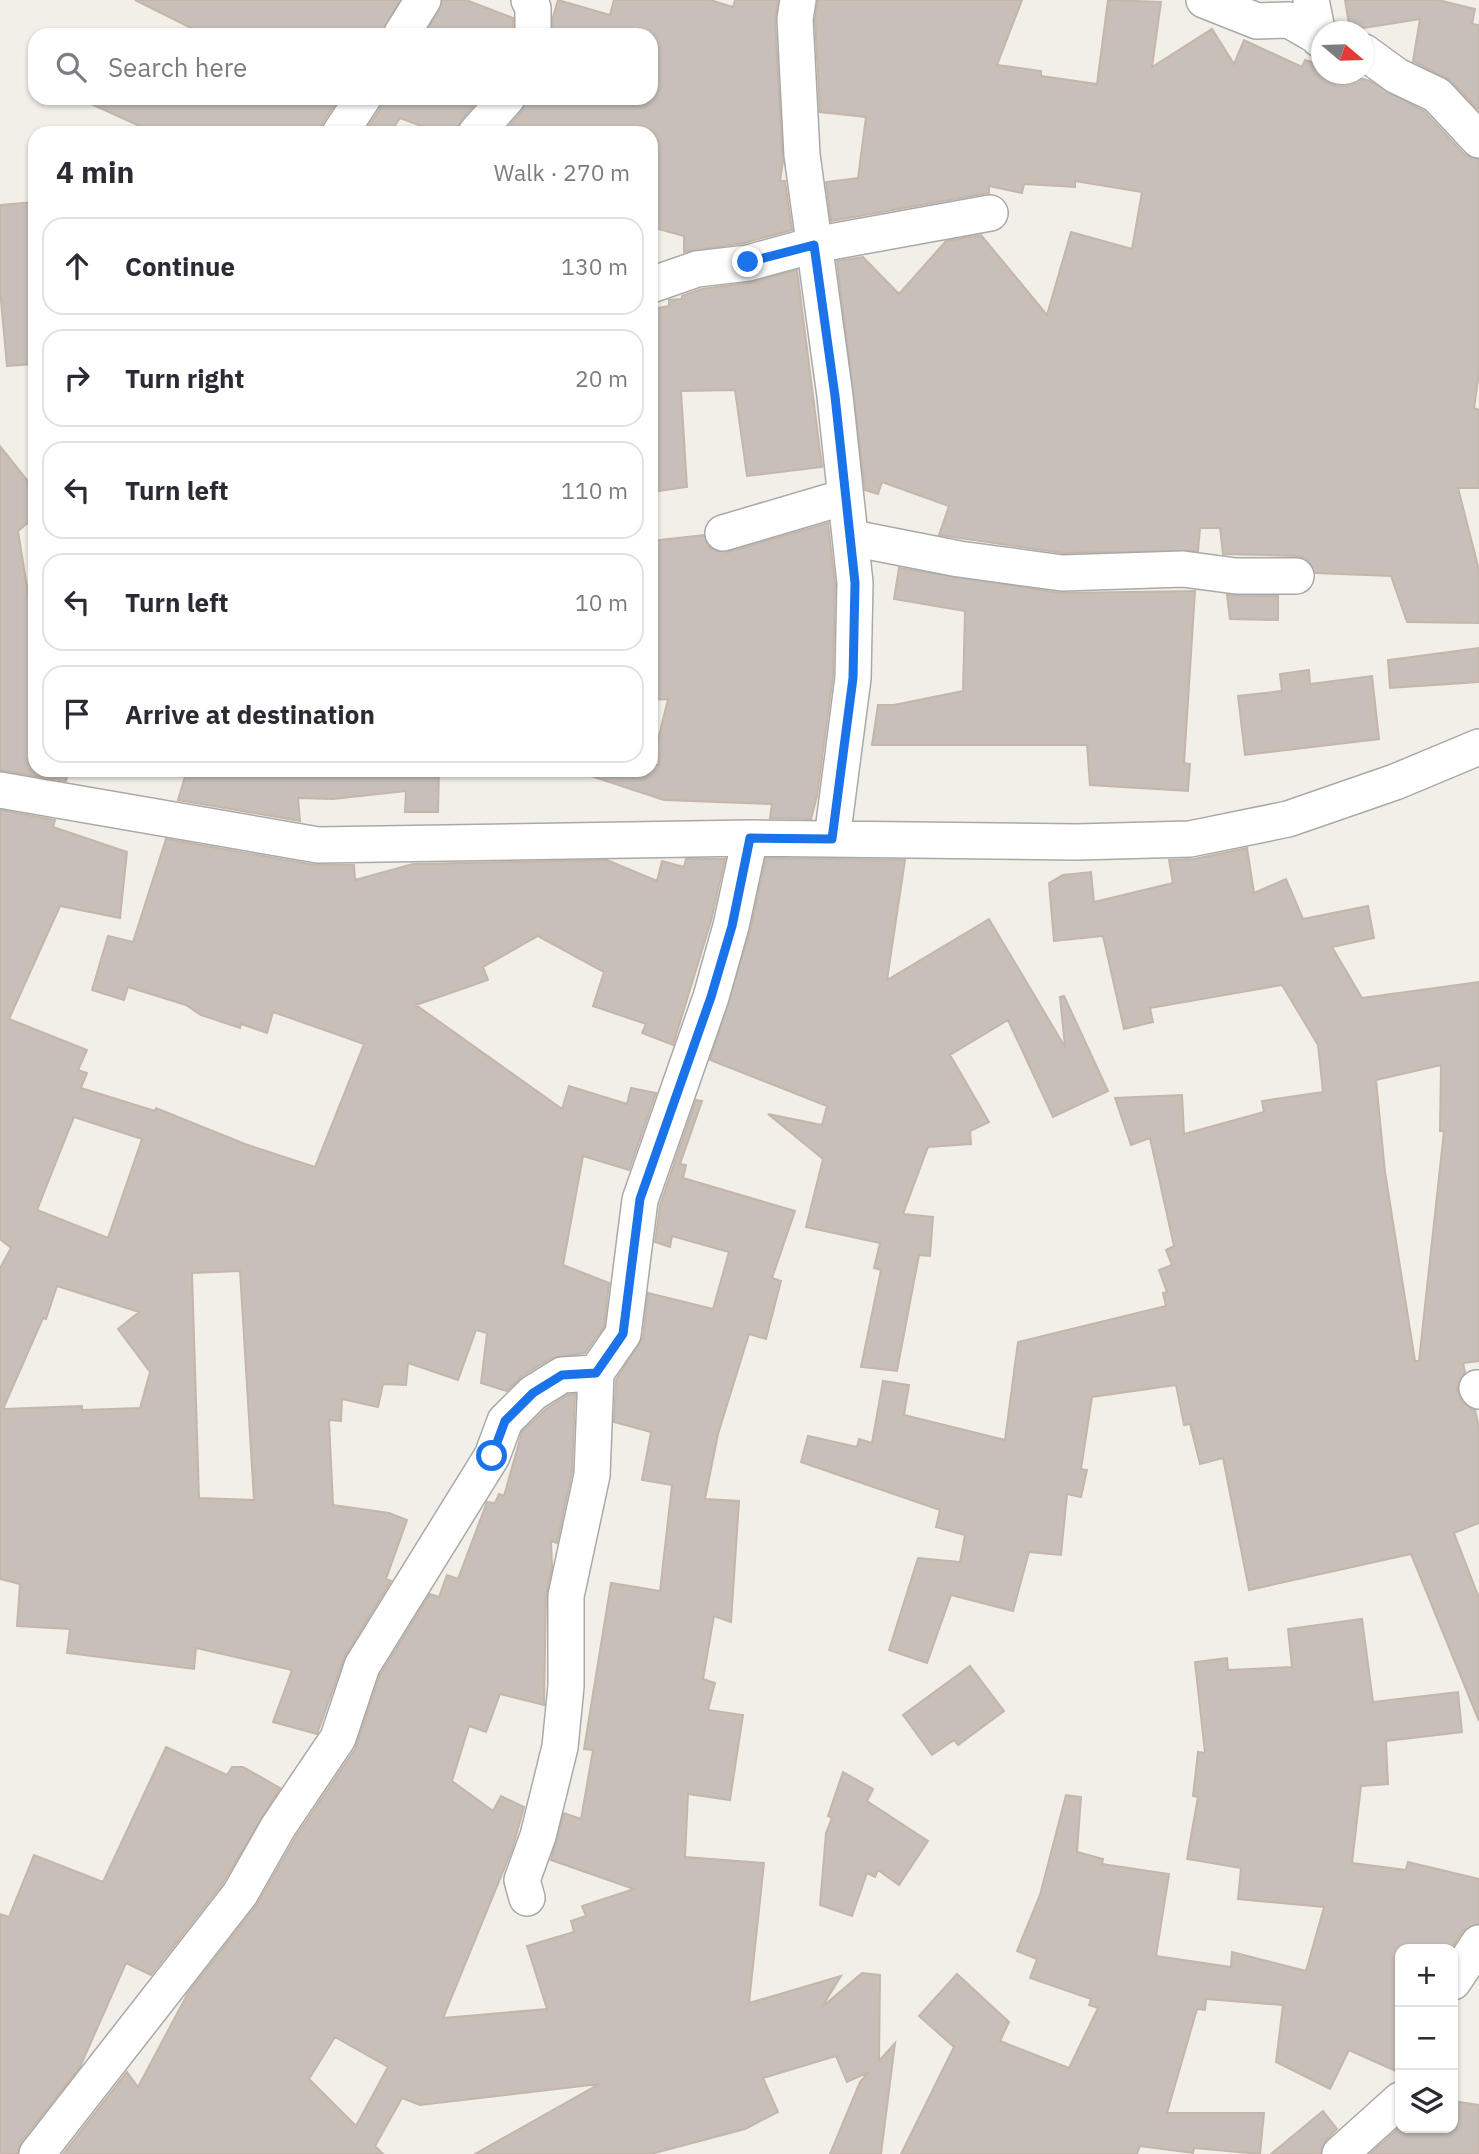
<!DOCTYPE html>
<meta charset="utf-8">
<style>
body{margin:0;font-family:"IBM Plex Sans",sans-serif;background:#f2f2f3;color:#2b2b33}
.controls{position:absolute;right:21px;bottom:21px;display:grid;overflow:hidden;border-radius:14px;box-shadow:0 2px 5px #0004}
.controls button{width:63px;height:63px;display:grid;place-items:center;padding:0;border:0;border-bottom:2px solid #e1e1e2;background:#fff;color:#2b2b33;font:35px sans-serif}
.compass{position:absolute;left:1311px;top:21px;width:63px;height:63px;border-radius:50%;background:#fff;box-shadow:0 2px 5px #0004;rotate:109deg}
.stop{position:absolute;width:21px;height:21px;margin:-16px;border:5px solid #1a73e8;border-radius:50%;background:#fff}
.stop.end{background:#1a73e8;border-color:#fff;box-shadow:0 2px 7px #0008}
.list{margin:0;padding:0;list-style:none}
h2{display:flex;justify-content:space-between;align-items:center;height:91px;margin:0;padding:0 28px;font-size:30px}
h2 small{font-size:23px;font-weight:400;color:#7c7c81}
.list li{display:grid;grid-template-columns:46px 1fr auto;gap:21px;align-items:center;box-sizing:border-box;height:98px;margin:0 14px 14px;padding:0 14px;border:2px solid #e1e1e2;border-radius:21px}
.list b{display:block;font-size:26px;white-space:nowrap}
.list em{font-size:23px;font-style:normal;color:#7c7c81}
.icon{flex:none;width:38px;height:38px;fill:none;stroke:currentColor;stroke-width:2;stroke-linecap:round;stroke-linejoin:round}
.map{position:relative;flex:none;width:1479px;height:2154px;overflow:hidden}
.search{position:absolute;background:#fff;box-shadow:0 2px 5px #0004;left:28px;top:28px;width:630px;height:77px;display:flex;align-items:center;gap:18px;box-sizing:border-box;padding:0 24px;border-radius:21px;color:#7c7c81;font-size:26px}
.panel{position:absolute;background:#fff;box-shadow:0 2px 5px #0004;left:28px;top:126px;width:630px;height:651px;border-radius:21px}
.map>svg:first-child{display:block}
.building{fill:#c7bfb8;stroke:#c4b6ab;stroke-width:2;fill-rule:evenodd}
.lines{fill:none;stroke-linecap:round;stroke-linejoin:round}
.street-casing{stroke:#a9a9a9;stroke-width:38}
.street{stroke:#fff;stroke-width:35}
.route{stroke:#1a73e8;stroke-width:9}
</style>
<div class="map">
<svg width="1479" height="2154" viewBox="0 0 1479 2154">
<rect width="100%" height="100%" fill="#f2efe9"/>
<path class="building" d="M135,0H397L399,1L381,35H205Z
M443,0H466L513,18V35H425Z
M558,0L610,15L614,0H710L733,7L735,0H778L775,20L783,161L780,181H785L792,230L744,243L684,252V236L651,227V133H503L522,111L527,98H651L654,35H553V17Z
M818,0H1022L997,65L1041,71V76L1097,84L1108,0L1161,2L1152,67L1212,29L1234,64L1244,40L1302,67L1305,60L1321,65V74H1346L1370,81L1425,112L1464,154L1479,160V373L1474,408L1479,410V488H1458L1479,570V623L1407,622L1391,576L1315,573L1307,559L1297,556L1223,554L1220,528H1200L1198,551L1063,553L939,535L949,506L882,482L878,494L865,490L837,261L863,257L899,294L946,241L981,235L1047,315L1071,232L1132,249L1142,192L1075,181V187L1024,184L1022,193L989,186V193L831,221L826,182L858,178L866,117L820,112L815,20Z
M1345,0H1438L1475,9L1472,24L1479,25V111L1451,81L1413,61L1420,19L1350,30Z
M78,98H339L323,122L320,133H155Z
M383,98H480L461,120L456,133H440L400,118L390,133H364L380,109Z
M35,202V364L7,366L0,290V205Z
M797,270L822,467L747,476L735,390L681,391L687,487L651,492V309L669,306V300L682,299V296L702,289L753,282Z
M0,446L35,490V517L18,531L35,637V770H69L66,781L0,770Z
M828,523L835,584L833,676L817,796L811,819L770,818L772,804L664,800L591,776L592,770H651V763L659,765L657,744L668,699L653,700L651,541L704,535L710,548L728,552Z
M899,568L1060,593L1195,591L1184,763L1190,764L1188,791L1090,785L1087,745H872L878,705H894L963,691L965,611L894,599Z
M1227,595L1278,596V620L1230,619Z
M1479,648V682L1390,688L1388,660Z
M1309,670L1310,684L1372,676L1379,739L1245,755L1238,696L1282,691L1280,674Z
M187,770H439L438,812H405L406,791L333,799L298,798L300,821L178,800Z
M0,810L55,820L53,827L127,852L120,918L60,906L9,1019L87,1050L78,1070L87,1073L81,1088L155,1111L156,1108L245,1144L315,1167L364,1044L273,1012L267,1033L241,1024L240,1028L201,1015L186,1005L128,987L124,1000L92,990L108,936L133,942L166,839L315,865H354L355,880L413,864L607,860L657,881L662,861L684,867L686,859H725L711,921L673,1045L642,1033L646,1024L593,1006L604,972L538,936L483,967L488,980L416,1005L562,1109L569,1086L627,1104L631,1088L656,1093L629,1170L583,1156L563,1265L609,1283L604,1327L585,1353L551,1358L522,1376L507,1391L481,1383L487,1333L476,1330L458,1380L408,1363L406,1385L383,1384L378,1407L342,1399L341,1421L329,1420L333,1505L389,1513L407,1520L386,1579L391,1581L345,1656L317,1734L273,1722L292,1670L196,1648L194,1669L67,1653L70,1629L17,1626L20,1584L0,1579V1268L11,1248L0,1239ZM74,1117L142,1139L108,1238L37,1210ZM240,1271L254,1500L199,1498L192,1273ZM57,1286L139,1312L118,1329L150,1372L140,1408L82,1410V1406L3,1409L43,1318L46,1319Z
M1247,848L1254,893L1286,879L1303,919L1368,906L1374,938L1332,947L1362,998L1479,982V1361L1463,1363L1465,1372L1457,1389L1462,1402L1475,1410L1479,1428V1523L1454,1533L1479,1598V1721L1411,1554L1249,1590L1223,1458L1200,1464L1190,1424L1184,1425L1176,1385L1092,1397L1081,1469L1087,1470L1081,1497L1067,1494L1061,1555L1029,1552L1013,1611L951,1595L927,1663L889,1650L918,1558L960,1562L965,1535L936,1527L940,1510L801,1462L808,1436L857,1447L859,1439L872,1443L883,1381L909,1385L904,1415L1005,1440L1018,1342L1166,1306L1163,1293L1167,1292L1159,1270L1172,1265L1166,1250L1174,1246L1150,1138L1131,1145L1115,1098L1182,1095L1184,1134L1264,1112L1262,1101L1323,1092L1318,1045L1282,985L1150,1008L1153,1022L1124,1029L1103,936L1054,941L1049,883L1063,875L1091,872L1094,902L1173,883L1169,860L1194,859ZM1441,1065L1440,1131H1444L1419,1361H1415L1385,1172L1376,1080Z
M766,858L905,860L887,980L989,919L1065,1047L1060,997L1064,996L1108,1091L1053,1117L1008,1020L950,1055L989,1122L970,1131L971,1144L928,1147L903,1214L933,1217L930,1256L919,1255L897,1371L861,1367L881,1270L874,1268L880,1243L806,1227L823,1159L768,1114L822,1125L827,1106L710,1060L750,931Z
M696,1100L702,1101L680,1164L686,1165L683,1178L795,1211L772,1278L781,1281L766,1339L749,1334L718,1434L705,1499L739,1501L731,1622L714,1616L703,1679L715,1683L708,1710L743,1715L730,1800L688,1794L685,1857L764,1863L749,2003L841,1976L822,2007L862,1973L880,1975L879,2061L895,2043L881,2154H830L860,2082L869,2072L847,2082L836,2056L763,2078L778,2112L745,2129L651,2154H475L599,2084L420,2105L402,2098L375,2146L383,2154H63L127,2072L138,2087L188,1993L256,1906L295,1838L355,1749L380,1675L430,1594L439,1597L447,1575L458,1579L487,1502L495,1503L499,1494L504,1496L522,1432L546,1409L568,1395L575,1394L572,1472L557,1543L551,1541L552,1567L546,1596L544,1705L500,1694L486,1732L469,1726L452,1781L493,1811L501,1796L524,1807L513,1847L443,2018L547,2009L527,1946L574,1932L571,1921L586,1916L582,1906L634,1889L551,1860L564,1813L581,1819L593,1750L584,1749L611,1583L660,1591L672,1485L642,1480L651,1432L614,1422L616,1380L643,1337L648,1293L713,1309L729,1252L672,1236L670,1247L655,1242L660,1205ZM335,2037L388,2067L356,2126L309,2079Z
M1362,1619L1373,1702L1458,1692L1462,1732L1386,1741L1388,1784L1361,1786L1352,1863L1406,1870L1408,1862L1479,1879V1923L1463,1931L1451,1949H1400V2073L1349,2050L1330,2089L1276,2062L1283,2005L1206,1999L1205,2010L1197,2009L1167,2113H1264L1260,2154L1194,2148L1193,2153L1140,2146L1137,2154H901L954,2047L919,2016L957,1974L1009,2022L1000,2041L1069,2068L1098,2008L1089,2005L1091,1999L1030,1978L1037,1959L1017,1951L1040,1895L1066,1795L1081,1797L1077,1852L1103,1859L1102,1864L1169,1874L1156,1956L1231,1967L1232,1952L1306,1971L1324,1907L1238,1899L1241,1868L1187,1859L1198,1797L1193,1796L1198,1752L1205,1753L1195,1662L1227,1658L1228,1670L1292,1667L1288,1629Z
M970,1666L1004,1711L958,1745L954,1740L932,1755L903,1715Z
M166,1747L227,1775L232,1767H243L280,1788L223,1883L151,1975L126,1963L80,2067L21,2142L17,2154H0V1914L9,1917L34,1855L103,1882Z
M843,1772L873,1789L867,1801L928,1841L899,1885L878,1870L875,1877L867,1873L852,1916L820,1905L826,1833L832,1818L828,1816Z
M1453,2101L1479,2105V2154H1370L1400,2127L1453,2128Z
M1323,2111L1337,2129L1326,2140L1320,2154H1271Z"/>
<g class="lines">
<defs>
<path id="street" d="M529,0L533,8V35
M798,0L795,19L802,155L835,396L855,583L853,678L832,839
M1204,0L1257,21L1289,20L1322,39
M1311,0L1319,39
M401,35L423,0
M1364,52L1397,76L1437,95L1479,140
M340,133L363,98
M476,133L507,98
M651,285L697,269L748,263L814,245L990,213
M723,533L845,497
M852,538L959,559L1062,573L1183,569L1236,576H1296
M0,790L318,845L750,838L1077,842L1190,839L1288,819L1395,782L1479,747
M1477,1388L1479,1391
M527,1898L522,1880L538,1836L560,1747L566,1686V1596L592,1475L596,1373L623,1334L640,1200L711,997L731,926L750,838
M1453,1982L1479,1943
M37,2154L240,1894L278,1827L338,1738L362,1666L492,1456L505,1421L533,1393L562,1375L596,1373
M1340,2154L1400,2100"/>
</defs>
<use href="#street" class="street-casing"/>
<use href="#street" class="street"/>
</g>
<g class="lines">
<path class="route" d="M492,1456L505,1421L533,1393L562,1375L596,1373L623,1334L640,1199L711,997L732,926L750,838L832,839L853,678L855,583L835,396L814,245L748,262"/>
</g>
</svg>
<div class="controls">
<button>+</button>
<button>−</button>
<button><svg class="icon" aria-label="layers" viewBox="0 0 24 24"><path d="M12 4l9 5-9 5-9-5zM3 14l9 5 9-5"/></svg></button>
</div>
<svg class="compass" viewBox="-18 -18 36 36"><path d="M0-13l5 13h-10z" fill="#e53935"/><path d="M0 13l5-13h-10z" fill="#7c7c81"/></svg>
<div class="stop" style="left:492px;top:1456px"></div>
<div class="stop end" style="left:748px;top:262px"></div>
<div class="search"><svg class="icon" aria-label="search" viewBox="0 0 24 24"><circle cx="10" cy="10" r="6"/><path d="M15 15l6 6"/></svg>Search here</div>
<section class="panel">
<h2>4 min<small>Walk · 270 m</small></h2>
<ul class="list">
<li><svg class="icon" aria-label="ahead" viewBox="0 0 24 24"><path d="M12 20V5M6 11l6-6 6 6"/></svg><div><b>Continue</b></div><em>130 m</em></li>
<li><svg class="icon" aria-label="right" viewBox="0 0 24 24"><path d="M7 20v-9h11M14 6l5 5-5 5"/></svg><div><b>Turn right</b></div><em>20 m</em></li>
<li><svg class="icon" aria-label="left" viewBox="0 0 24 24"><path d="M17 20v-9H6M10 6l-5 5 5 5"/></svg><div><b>Turn left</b></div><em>110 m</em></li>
<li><svg class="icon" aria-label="left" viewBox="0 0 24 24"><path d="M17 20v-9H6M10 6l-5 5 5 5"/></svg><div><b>Turn left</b></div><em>10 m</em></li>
<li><svg class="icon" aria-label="arrive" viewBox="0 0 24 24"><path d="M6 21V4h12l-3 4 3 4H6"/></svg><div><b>Arrive at destination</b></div></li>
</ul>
</section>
</div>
